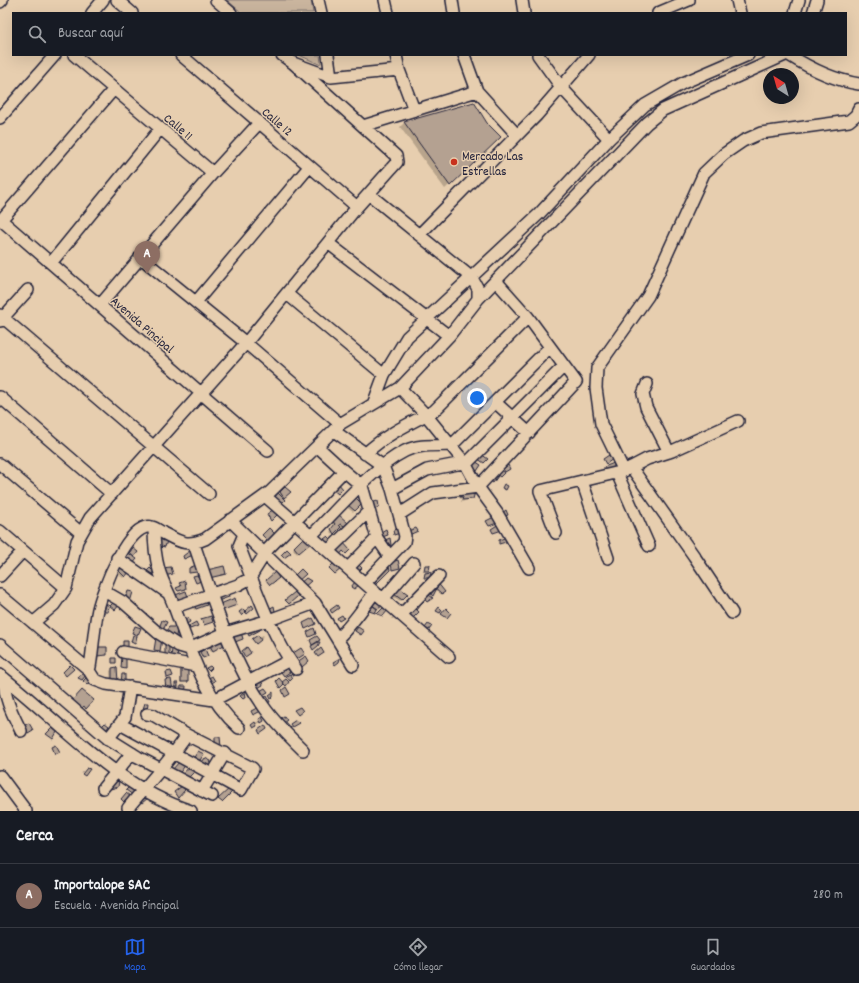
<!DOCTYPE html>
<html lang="es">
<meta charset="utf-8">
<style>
body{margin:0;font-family:Dekko,sans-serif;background:#242831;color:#f1f3f6}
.compass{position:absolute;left:763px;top:68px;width:36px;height:36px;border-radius:50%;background:#171b24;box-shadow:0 4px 16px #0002;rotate:323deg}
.you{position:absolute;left:477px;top:398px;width:14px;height:14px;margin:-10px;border:3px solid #fff;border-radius:50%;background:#1a73e8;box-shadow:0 0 0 6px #1a73e833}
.badge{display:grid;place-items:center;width:26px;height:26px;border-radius:50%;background:#2563eb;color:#fff;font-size:13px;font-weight:700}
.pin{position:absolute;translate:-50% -33px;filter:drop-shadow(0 1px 2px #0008)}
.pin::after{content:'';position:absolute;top:21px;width:14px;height:12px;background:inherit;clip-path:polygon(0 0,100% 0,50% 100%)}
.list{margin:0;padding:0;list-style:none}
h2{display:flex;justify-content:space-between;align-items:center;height:52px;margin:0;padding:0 16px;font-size:17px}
h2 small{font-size:13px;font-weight:400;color:#9ea1a6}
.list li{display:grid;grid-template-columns:26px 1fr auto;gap:12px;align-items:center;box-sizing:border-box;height:64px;padding:0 16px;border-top:1px solid #363941}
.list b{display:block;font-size:15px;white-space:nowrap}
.list p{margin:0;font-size:13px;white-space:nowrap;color:#9ea1a6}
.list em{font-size:13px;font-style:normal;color:#9ea1a6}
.icon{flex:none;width:22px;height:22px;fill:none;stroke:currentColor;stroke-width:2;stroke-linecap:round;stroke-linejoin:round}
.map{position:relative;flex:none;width:859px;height:811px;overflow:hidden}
.search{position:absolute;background:#171b24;box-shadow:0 4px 16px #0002;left:12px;right:12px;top:12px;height:44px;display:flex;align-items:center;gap:10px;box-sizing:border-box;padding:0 14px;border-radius:0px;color:#9ea1a6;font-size:15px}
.sheet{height:116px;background:#171b24}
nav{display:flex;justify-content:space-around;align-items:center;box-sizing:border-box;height:56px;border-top:1px solid #363941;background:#171b24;font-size:11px;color:#9ea1a6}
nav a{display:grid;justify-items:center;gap:2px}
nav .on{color:#2563eb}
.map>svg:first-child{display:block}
.green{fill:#cab59e;stroke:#766c6c}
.shadow{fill:#0003}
.building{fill:#b4a191;stroke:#22223b}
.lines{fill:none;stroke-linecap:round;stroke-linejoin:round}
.minor-casing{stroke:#22223b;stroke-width:14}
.minor{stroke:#e7ceaf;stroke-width:11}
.poi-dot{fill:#c8321e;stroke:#e7ceaf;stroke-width:1.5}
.labels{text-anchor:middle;stroke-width:3;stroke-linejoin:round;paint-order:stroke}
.street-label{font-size:13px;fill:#22223b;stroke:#e7ceaf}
.poi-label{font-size:13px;fill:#22223b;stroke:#e7ceaf;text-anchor:start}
</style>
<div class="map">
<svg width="859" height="811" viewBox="0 0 859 811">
<rect width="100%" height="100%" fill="#e7ceaf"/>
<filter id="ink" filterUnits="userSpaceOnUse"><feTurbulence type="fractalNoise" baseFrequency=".025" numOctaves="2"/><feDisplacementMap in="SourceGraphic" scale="8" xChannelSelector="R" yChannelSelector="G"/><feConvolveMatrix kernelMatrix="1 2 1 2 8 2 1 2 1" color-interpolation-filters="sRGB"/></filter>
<g filter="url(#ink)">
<path class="green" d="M227,0H311L313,13H242Z
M299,55H320L321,63L319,64Z"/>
<path class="shadow" d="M474,103L486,124L499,137L445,189L400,127L404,123Z
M285,488L290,492L279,504L274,499Z
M460,495L472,499L461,502L462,499L459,498Z
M354,498L361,504L353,512L346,507Z
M338,515L347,523L342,528L340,526L332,534L330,532L334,526L331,522Z
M305,538L310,542L297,554L293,549Z
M120,564L129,571L123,578L116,571Z
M223,567L225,574L223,575L208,579Z
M437,583L444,592L441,594L433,587Z
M389,594H406L400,601Z
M192,605H206L194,610Z
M394,614L396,616L393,619H391Z
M263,635L264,636L255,643L253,640Z
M210,645L221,646L211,652L208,646Z
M182,668L187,681L180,683V669Z
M112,669L117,682L111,684L110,671Z
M229,696L230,699L223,703L222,700Z
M260,720L262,721L252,728L251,726Z"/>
<path class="building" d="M474,102L487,123L501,137L450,186L404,122Z
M481,454L488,459L484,463L478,459Z
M609,455L613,459L606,464L603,459Z
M473,460L481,465L477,471L470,464Z
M614,463V469L604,472V467Z
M508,465L510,469L505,472L503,469Z
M501,469L504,473L500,477L495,473Z
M494,474L498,476L493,483L489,480Z
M338,483L343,489L338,494L332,489Z
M504,484L508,486L506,490L502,488Z
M285,487L291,492L284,498L280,492Z
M461,492H475L473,499L462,500L463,497H460Z
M278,493L285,500L281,504L274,498Z
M354,496L362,504L355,511L347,504Z
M378,501L379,507L371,511L370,503Z
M274,509L278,514L271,521L267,514Z
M506,510L508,515L503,517L502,513Z
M338,514L348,523L344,526L341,524L339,525L341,527L334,534L331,529L335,524L332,520Z
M494,517L497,523L489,526L486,521Z
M499,524L502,530L493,533L491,529Z
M269,528L275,534L268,541L262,535Z
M416,528L418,531L409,535L408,531Z
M386,529L388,535L382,537L381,532Z
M399,529L400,533L394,535L393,530Z
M305,536L312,542L299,553L294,547Z
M328,536L331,539L327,543L324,539Z
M161,537L168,538L165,547L157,545Z
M507,537L506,542L499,544V540Z
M390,538L391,545L387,547L385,540Z
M342,541L350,550L346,554L343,551L338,557L332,551Z
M133,548L138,552L134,557L129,553Z
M287,549L291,553L284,558L281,555Z
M191,550L193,555L184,559L183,556Z
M127,552L137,559L131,566L121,558Z
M398,560L400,568L392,570L391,562Z
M120,562L130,571L125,577L117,569Z
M356,562L362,568L357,573L351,567Z
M334,563L342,568L335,574L329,568Z
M388,563L390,570L373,587L369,580Z
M196,565L197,572L189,573V568Z
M425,565H430L429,571H424Z
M224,566L226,574L209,578L207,570Z
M171,567L173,574L164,576L162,568Z
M150,568L154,572L148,577L144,574Z
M301,569L306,574L297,582L293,577Z
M275,572L279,578L270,585L266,580Z
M431,572L430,578H424L425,573Z
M197,575L201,581L196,583L193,576Z
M306,578L311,581L303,588L299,584Z
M185,581L186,589L178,591L176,588L181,586L179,583Z
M355,582L359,585L354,589L351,587Z
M437,582L445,592L442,594L433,586Z
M395,585L408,594L402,600L390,591Z
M430,586L436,590L433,596L427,591Z
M128,591L133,592L130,602L125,601Z
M186,591L189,600L177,604L175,595Z
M227,591L229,597L215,602L213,597Z
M295,592L298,596L289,604L285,600Z
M425,592L433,598L427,602L421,595Z
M420,597L424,601L417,610L419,612L413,618L404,614Z
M235,598L237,605L220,611L218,605Z
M204,599L207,605L196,609L193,602Z
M116,600L120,604L115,610L110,606Z
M375,601L382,606L378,609L372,605Z
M106,604L109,606L108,612H104Z
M252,605L254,608L247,614L245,611Z
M337,605L339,608L332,613L330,610Z
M274,606L275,611L269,614L267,610Z
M373,606L377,609L375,613L369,611Z
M385,606L388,610L383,616L377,614Z
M439,607L442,610L440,613L436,611Z
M446,608L451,613L447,618L441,614Z
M243,609L246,612L242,616L239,612Z
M342,615L344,618L339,621L337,618Z
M211,616L213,622L204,625L201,619Z
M188,618L190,622L183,626L180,622Z
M313,618L316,624L305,629L303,623Z
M162,620L167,622L163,630L159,628Z
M196,622L198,626L190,629L189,626Z
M428,624L432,626L429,630L425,628Z
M135,626L141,628L138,635L132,633Z
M259,626L260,630L249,636L247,632Z
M169,627H175L177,630L175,642L164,634Z
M358,627L364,631L361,635L355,631Z
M314,628L316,634L309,637L307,632Z
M241,632L243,639L235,642L233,636Z
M133,635L137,636L135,644L131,642Z
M258,635L261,640L256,644L252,639Z
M317,636L320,640L312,645L310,640Z
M221,637L224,645L213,651L209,644Z
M156,638L162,639L160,651L154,650Z
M123,641H128V648H123Z
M318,642H320L318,646L313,650L311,646Z
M165,645H169V657H165Z
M98,647H107V655L97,656Z
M247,647L251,653L245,657L242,651Z
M301,648L305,654L294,661L290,655Z
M321,648L324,653L318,657L315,653Z
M172,649L178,650L177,658L171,657Z
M205,649L208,656L203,658L200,652Z
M126,655V669L121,668L122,656Z
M306,656L309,661L302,667L297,662Z
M112,658H116V663H112Z
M340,658L339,662L335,665L333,662Z
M70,665L74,669L66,676L63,672Z
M210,666L212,668L209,671L206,668Z
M117,667L118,682L112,683V668Z
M181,667H188V682H181Z
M287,667L290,672L284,676L281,672Z
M171,671L173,676L167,678L166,672Z
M83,672L86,675L82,680L78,678Z
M122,674H125V682H121Z
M290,674L293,678L290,681L286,676Z
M212,676L215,681L210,684L207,679Z
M87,677L90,681L87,685L83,681Z
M260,678L263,685L256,689L252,682Z
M279,678L284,684L280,688L276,681Z
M171,679L173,691L166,690L165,680Z
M286,679L289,682L286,686L282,682Z
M175,683H178V687H175Z
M181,686H186L185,695L180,694Z
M286,687L290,694L285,697L282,690Z
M265,688L268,692L261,696L258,692Z
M82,690L94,700L86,709L84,706L80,710L72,701Z
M245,692L246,697L243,699L240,696Z
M273,692V697L271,699L269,695Z
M267,696L270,702L265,704L263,698Z
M145,703H148L147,710L143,709Z
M259,707L261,711L253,715L251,711Z
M300,707L303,711L298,715L294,710Z
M284,716L287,720L283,723L280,718Z
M262,717L264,721L261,723L259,719Z
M296,720L299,723L292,727L290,724Z
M255,722L257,726L253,728L251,725Z
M29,723L33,730L28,733L25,725Z
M105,723L109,726L106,730L101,727Z
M265,725L267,729L260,734L258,730Z
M52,728L57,732L53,739L46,734Z
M215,737H220L221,747L215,748Z
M56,745L60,752L55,754L52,747Z
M198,751L204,754L198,763L193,759Z
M205,758L211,761L208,768L200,765Z
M180,761L187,763L178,775L172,770Z
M189,767L194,772L186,780L181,776Z
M87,768L90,769L85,776L82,774Z
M119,781L118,787L110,789V783Z
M132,784L139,789L133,795L126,790Z
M182,786L185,790L178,798L174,792Z
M230,788L234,790L222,802L218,799Z
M126,793L130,796L124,802L121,799Z
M144,793L148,798L142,803L137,799Z"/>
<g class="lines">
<defs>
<path id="minor" d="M117,0L132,13
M216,0L231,13
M318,0L321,13
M385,0L388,13
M452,0L454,13
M522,0L524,13
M737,0L740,13
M0,2L2,0
M92,13L103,0
M658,13L689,0
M795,13L799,0
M813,13L817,0
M74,55L213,173L259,123
M181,55L357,207
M282,55L293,63L331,77L399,70
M328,55L331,77
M396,55L399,70L414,110
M464,55L477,91L517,135
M538,55L561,87L609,139
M789,55C811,69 833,80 859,84
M0,118L55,55
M363,126L477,91
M370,195L472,278L478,289V299L647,123L663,110L785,55
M0,219L268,451
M1,220L114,89
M419,235L537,115L589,55
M328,243L449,336
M140,257L246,343L340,424
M51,263L160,129
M287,294L384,375L374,402
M196,302L309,167
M100,305L213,173
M0,315L209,494
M0,321L28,290
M384,375L407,337L539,214L609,139L645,105L683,83L748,55
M647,384L643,394L646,407L669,452
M400,388L426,415L434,411L528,317L496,281
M0,397L112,494
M495,402L529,433
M334,431L383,466L392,489L405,536L404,542L365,583
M365,454C383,437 404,426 426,415L465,463L478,487L497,513L529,568
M0,464L81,533
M631,467L694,556L732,613
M344,471L362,486L377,538L390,557
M624,471L601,424L596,388L597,368L648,296L704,173L724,154L743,141L761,133L849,121L856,115L859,109
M617,473L649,546
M582,481L608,558
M392,489L427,470L468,462L564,366
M265,496L401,615L439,576
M400,514L433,493L478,487L576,382L528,317
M230,520L315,603L353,665
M154,528C154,542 155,556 159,570C163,584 171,596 175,609C191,652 204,697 239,728
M0,531L66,588
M556,533L540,491L624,471L647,459L672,451L738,421
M244,534L239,546C255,586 271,635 296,669
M311,536C337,510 373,467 405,451C419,444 436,446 451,445L454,443L550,347
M194,544C213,599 230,659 264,707C275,723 289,736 303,750
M328,551L369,511
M117,558L168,593
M348,568L377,538
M0,576L23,551
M104,591L123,602L157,632L179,646L189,649L225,633L269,620L315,603
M0,595L88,669L95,680L106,684L214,700L290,660
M383,599L414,563
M175,607L238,585L249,579L268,549L344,471L318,447
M401,615L449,657
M33,623L54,605L66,588L77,541L90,518L246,343L357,207L397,162L396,156L293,63
M337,639C352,625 363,608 375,592
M0,645L106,737L138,757L212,796
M123,652L196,666
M88,669L90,667C93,648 94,628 98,609C102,592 128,521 152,527C156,528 160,531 163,533C180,542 186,547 205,539L270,492L340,424L400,388L449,336L478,299
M0,675C61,722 115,787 191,811
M4,678C4,698 12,713 21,731
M120,724L241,790L253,769L252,768L187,735L153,715L147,714
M108,739L125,717L130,687
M0,776L26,811
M103,788L132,753
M202,791L225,753
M128,808C148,783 170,761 187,735"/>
</defs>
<use href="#minor" class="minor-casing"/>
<use href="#minor" class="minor"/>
</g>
</g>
<circle class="poi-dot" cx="454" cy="162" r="4"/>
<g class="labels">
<g class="street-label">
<text transform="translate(278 121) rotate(41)" y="5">Calle 12</text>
<text transform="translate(179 126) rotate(40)" y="5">Calle 11</text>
<text transform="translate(143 324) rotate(41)" y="5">Avenida Pincipal</text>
</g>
<g class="poi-label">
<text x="462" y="160">Mercado Las<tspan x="462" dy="15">Estrellas</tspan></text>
</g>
</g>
</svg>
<svg class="compass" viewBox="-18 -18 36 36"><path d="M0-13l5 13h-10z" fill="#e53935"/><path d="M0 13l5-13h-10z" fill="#9ea1a6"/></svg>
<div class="you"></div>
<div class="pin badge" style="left:147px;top:274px;background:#8d6e63">A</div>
<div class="search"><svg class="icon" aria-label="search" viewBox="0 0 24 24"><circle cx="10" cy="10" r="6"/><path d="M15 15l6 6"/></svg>Buscar aquí</div>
</div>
<section class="sheet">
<h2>Cerca<small></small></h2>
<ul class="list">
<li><span class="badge" style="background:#8d6e63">A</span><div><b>Importalope SAC</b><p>Escuela · Avenida Pincipal</p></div><em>280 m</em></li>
</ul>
</section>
<nav>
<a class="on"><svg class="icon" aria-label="map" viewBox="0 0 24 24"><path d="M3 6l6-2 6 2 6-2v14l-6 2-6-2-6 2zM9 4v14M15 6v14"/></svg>Mapa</a>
<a><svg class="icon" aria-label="directions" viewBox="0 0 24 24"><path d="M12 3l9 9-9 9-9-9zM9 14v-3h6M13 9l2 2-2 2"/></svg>Cómo llegar</a>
<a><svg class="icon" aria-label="saved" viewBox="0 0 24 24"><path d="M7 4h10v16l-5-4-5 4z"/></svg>Guardados</a>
</nav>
